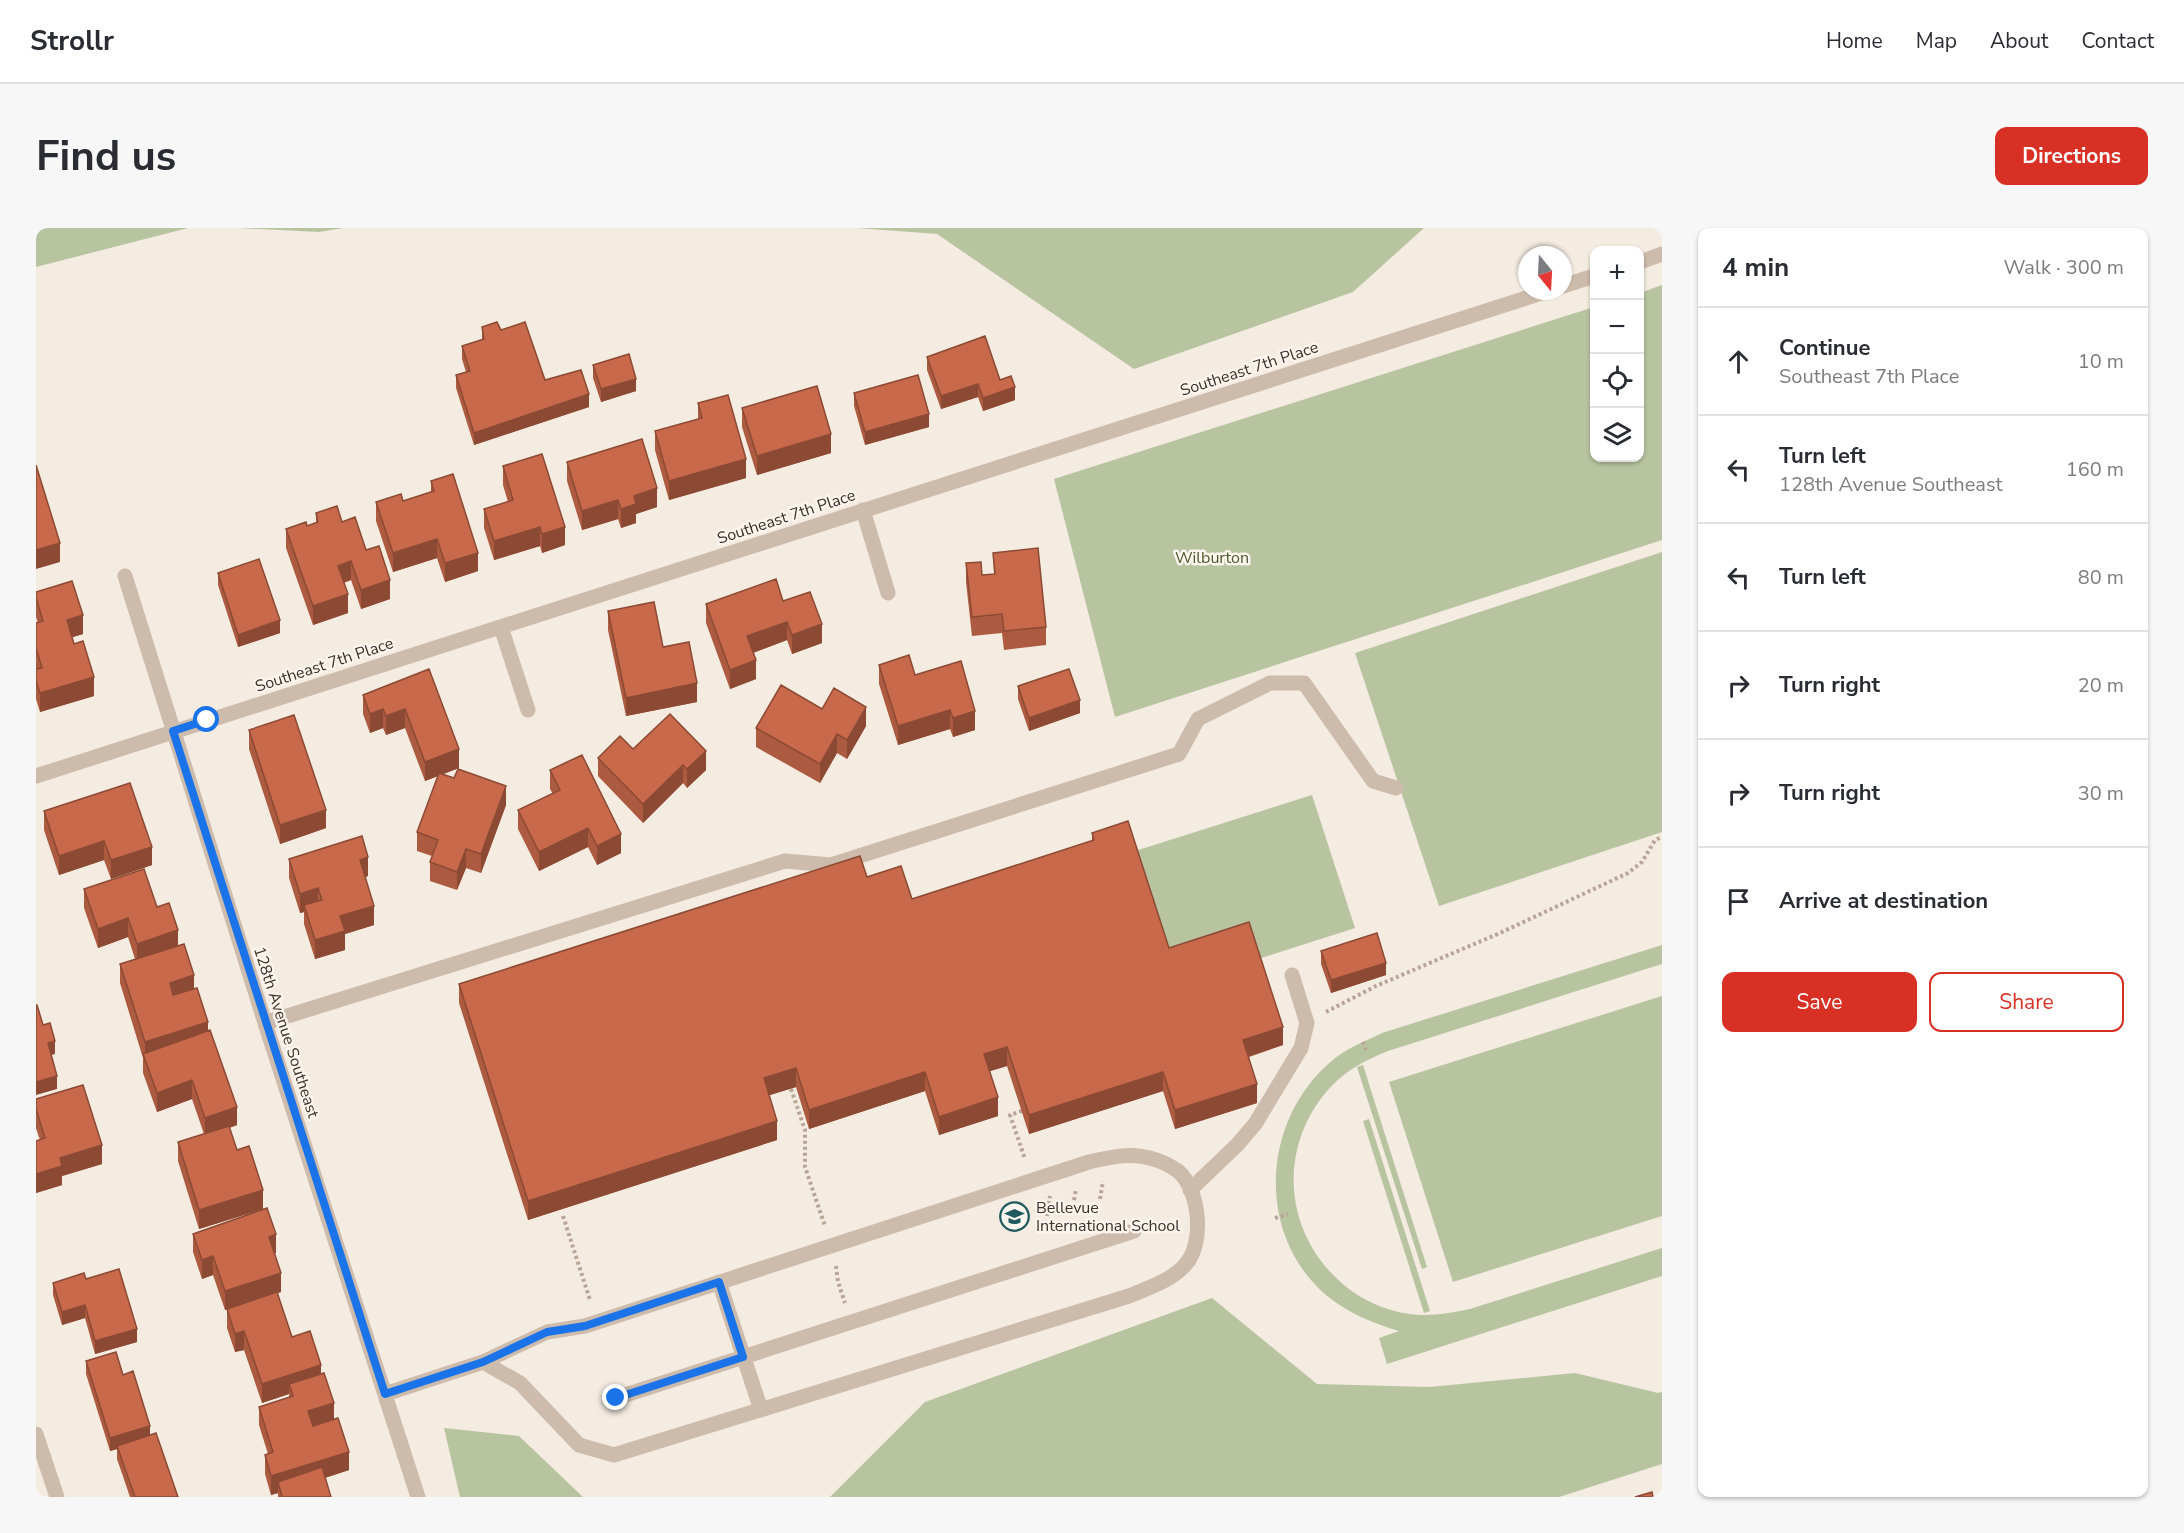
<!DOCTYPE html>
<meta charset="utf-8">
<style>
body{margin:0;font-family:"Nunito Sans",sans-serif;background:#f7f7f7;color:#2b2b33}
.controls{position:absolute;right:18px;top:18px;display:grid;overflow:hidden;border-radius:12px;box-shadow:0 2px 4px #0004}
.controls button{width:54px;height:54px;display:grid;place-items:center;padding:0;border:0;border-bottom:2px solid #e1e1e2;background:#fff;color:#2b2b33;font:30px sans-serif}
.compass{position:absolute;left:1482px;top:18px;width:54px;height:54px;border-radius:50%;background:#fff;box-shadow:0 2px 4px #0004;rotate:162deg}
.stop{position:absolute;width:18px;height:18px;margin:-14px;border:4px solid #1a73e8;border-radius:50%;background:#fff}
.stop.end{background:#1a73e8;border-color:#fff;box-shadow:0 2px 6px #0008}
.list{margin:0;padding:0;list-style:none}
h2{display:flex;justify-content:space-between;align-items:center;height:78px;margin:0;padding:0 24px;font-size:26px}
h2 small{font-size:20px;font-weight:400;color:#7c7c81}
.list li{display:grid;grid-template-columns:39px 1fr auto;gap:18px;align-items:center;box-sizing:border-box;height:108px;padding:0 24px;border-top:2px solid #e1e1e2}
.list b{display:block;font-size:22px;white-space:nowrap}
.list p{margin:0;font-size:20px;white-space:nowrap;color:#7c7c81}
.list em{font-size:20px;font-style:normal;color:#7c7c81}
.actions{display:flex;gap:12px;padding:18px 24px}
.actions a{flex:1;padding:14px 0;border:2px solid #d93025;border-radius:12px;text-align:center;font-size:21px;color:#d93025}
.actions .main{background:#d93025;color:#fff}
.icon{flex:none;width:33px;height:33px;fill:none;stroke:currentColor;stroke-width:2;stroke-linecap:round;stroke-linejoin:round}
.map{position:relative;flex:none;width:1626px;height:1269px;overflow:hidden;border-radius:12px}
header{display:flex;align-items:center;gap:36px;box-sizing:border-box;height:84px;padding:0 30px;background:#fff;border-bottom:2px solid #e1e1e2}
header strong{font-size:28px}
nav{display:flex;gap:33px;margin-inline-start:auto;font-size:21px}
.intro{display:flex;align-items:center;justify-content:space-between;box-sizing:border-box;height:144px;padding:0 36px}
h1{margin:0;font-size:42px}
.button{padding:15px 27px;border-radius:12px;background:#d93025;color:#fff;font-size:21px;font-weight:700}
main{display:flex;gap:36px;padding:0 36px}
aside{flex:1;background:#fff;border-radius:12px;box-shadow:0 2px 4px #0004}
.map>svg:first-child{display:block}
.green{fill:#b8c4a0}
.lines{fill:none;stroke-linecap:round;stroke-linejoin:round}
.path{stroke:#b9a596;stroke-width:4;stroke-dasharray:3 3;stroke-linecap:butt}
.minor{stroke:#cdbbac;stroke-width:15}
.wall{fill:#ac5a40}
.shaded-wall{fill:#8c4a34}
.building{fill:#c8694b;stroke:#8c4a34;stroke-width:1.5}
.route{stroke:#1a73e8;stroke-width:8}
.labels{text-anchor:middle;stroke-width:5;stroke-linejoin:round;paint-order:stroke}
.street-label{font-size:16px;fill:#3b302b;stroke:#fbf5ee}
.park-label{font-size:16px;fill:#4a5a2e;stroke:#fbf5ee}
.poi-label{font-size:16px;fill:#3b302b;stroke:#fbf5ee;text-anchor:start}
</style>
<header>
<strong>Strollr</strong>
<nav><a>Home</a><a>Map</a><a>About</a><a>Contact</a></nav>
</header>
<div class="intro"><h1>Find us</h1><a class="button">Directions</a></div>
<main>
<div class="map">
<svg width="1626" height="1269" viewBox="0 0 1626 1269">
<rect width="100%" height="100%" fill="#f4ebe1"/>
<path class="green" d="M0,0H152L0,39Z
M202,0H307L283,4Z
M821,0H1388L1317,64L1098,141L901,6Z
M1626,57V312L1079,489L1018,251L1558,79V230H1604V65Z
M1626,324V604L1403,678L1319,425Z
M1276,567L1319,700L1219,732L1133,739L1096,624Z
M1626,717V736L1352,823C1329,832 1307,844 1291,863C1239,924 1249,1012 1313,1061C1334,1077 1362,1087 1389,1087C1404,1087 1419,1084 1434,1081L1626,1020V1048L1351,1136L1343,1110L1363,1103C1336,1095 1312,1085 1290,1067C1218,1005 1226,889 1298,831C1313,819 1330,813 1346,805Z
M1626,768V988L1417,1054L1353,854Z
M1327,837L1391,1039L1386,1041L1321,839Z
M1333,891L1394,1083L1388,1085L1327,893Z
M1176,1070L1281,1156L1393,1159L1539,1145L1622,1165L1626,1164V1236L1523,1269H794L889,1174Z
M408,1200L483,1208L547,1269H424Z"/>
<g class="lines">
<path class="path" d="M1290,784L1340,758L1464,705L1592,645L1606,634L1619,612L1626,609
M1327,814L1330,822
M755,861L769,902V939L789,998
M986,883L974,887L989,931
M1064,971L1067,953
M1037,978L1040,961
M527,988L554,1072
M1011,988L1014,968
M1239,990L1252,986
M800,1038L802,1054L809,1075"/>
<path class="minor" d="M1604,34L1626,26
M1527,58L1558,48
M827,282L852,365
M89,348L229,795L382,1269
M465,399L492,482
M0,548L1512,63
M229,795L749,633L795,637L1143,526L1162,491L1234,455H1268L1337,553L1360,560
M1154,962L1201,917L1219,896L1265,820L1271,795L1256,747
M683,1054L725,1182
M349,1166L447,1134L511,1104L549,1098L1053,934C1075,929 1095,924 1117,931C1125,933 1136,939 1142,943C1164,962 1169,1016 1149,1037C1135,1053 1112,1060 1093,1068L578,1227L543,1217L484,1155L447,1134
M580,1170L1098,1003
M0,1206L21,1269"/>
</g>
<path class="wall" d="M446,99L465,102L509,152L553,179L438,217L420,160V147L430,144L426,131V118L446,112Z
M891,129L964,152L979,172L947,183L942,169L905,181L891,142Z
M557,137L600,163L565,174L557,150Z
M818,165L893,199L829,217L818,178Z
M662,175L710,250L633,272L619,222V203L662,191Z
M706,180L795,225L721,247L706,199Z
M531,234L621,279L600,286V295L585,300L582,291L546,302L531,253Z
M467,238L529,317L506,325L504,318L458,332L448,300V281L472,274L467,257Z
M395,253L442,343L409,354L401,330L357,344L340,293V274L367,273L395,264Z
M280,285L306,294L330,322L354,371L325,381L315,352L308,355L312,385L277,397L250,320V301L271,298L280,295Z
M957,325L1010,399V417L968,422L966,405L936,408L930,354V335L946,347L958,346Z
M182,345L244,405L202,419L182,357Z
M0,364L47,406L36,409L58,468L4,484L0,471V395H2L0,389Z
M747,373L786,415L756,426L751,412L717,425L720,451L694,461L670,395V376Z
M572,383L627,419L661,474L590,488L572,402Z
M843,437L879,447L939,502L917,509L914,501L862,517L843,456Z
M393,441L423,540L407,546L470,577L445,645L430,640L421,662L394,653V634L396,628L381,623V604L402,548L389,553L369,500L350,507L347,500L334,505L327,486V467Z
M982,458L1044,485L993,503L982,471Z
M786,481L830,498L811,531L801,525L784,555L720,519V500Z
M213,502L290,600L244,616L213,521Z
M597,521L670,542L651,560L647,555L607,595L562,548V530Z
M514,542L585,625L561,637L552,619L503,643L482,601V582L517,566L514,561Z
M8,583L116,637L75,651L68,632L23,647L8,602Z
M1056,605L1133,720L1247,817L1213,829L1221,875L1139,901L1127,863L993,906L971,838L954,843L962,888L903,907L889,863L773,901L760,859L733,867L741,912L492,992L423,775V756L831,649L876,671L1056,613Z
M253,631L332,648L329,649L338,697L309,706V722L279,731L268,696V684L264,685L253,650Z
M48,661L121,679L142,718L158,761L172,803L201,897L193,900L201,922L227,981L163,1001L142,933V914L168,906L156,871L121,884L107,845V830L84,755V736L99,731L92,709L62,720L48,680Z
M1285,723L1350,747L1295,765L1285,736Z
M0,871L66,936L26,948V957L0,965V913L4,912L0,900Z
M157,1006L240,1025L238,1026L245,1064L241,1065L256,1109L285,1146L313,1242L289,1250L295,1269H242V1265L235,1267L229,1246V1227L232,1226L223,1197V1179L253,1169V1166L226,1175L208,1122L199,1124L191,1100V1082H189L177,1047L166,1051L157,1024Z
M50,1051L101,1114L59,1126L49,1090L26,1097L17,1067V1055Z
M50,1133L87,1147L142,1269H94L81,1231V1221L74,1223L50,1146Z"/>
<path class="shaded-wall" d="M600,151V163L565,174V161Z
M942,156V169L905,181V168Z
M979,159V172L947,183V170Z
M553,166V179L438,217V205Z
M893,186V199L829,217V204Z
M795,206V225L721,247V228Z
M710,231V250L633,272V253Z
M621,260V279L600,286V295L585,300V281L598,268Z
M582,272V291L546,302V283Z
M504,299V318L458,332V313Z
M529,299V317L506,325V306Z
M401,311V330L357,344V325Z
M24,315V334L0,341V322Z
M442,325V343L409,354V335Z
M315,333V352L302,356V338Z
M354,352V371L325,381V362Z
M312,366V385L277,397V378Z
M47,387V406L31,411V392Z
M244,392V405L202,419V407Z
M751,394V412L711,427V408Z
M786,396V415L756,426V407Z
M720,432V451L694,461V442Z
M58,449V468L4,484V465Z
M661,455V474L590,488V470Z
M1044,472V485L993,503V490Z
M830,479V498L811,531V512Z
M347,481V500L334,505V486Z
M369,481V500L350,507V488Z
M914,482V501L862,517V498Z
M939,483V502L917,509V490Z
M801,506V525L784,555V536Z
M423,521V540L389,553V534Z
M670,523V542L651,560V541Z
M647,537V555L607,595V576Z
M470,558V577L445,645V626Z
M290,582V600L244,616V597Z
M552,600V619L503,643V624Z
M585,606V625L561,637V618Z
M68,613V632L23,647V628Z
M116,619V637L75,651V632Z
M430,621V640L421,662V644Z
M332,629V648L324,651V632Z
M282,660V679L268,677V684L264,685V666Z
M338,678V697L309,706V722L279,731V712L304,688Z
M92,690V709L62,720V701Z
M142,702V720L101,735V716Z
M1350,735V747L1295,765V752Z
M158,747V766L134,774V755Z
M172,794V813L109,829V814Z
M1247,799V817L1207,830V812Z
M19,813V826L12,828V815Z
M971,819V838L948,845V826Z
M760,840V859L728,869V850Z
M889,844V863L773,901V882Z
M1127,844V863L993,906V887Z
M21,848V861L0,867V854Z
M156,852V871L121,884V865Z
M1221,856V875L1139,901V882Z
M962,869V888L903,907V889Z
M201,879V897L169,909V890Z
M741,893V912L492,992V973Z
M66,917V936L26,948V957L0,965V946L24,930Z
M227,962V981L163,1001V982Z
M240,1006V1025L233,1027V1009Z
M177,1028V1047L166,1051V1032Z
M245,1045V1064L189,1082V1063Z
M49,1077V1090L26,1097V1084Z
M101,1101V1114L59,1126V1113Z
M208,1103V1122L199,1124V1106Z
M285,1137V1156H253V1166L226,1175V1156Z
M298,1175V1194L272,1202V1183Z
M114,1198V1211L81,1218V1221L74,1223V1210Z
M313,1224V1242L245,1264L242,1254V1265L235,1267V1248Z"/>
<path class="building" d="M461,94L465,102L489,94L509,152L545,142L553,166L438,205L420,147L434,143L426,118L448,111L446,99Z
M949,108L964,152L975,148L979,159L947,170L942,156L905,168L891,129Z
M593,126L600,151L565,161L557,137Z
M882,147L893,186L829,204L818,165Z
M781,158L795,206L721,228L706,180Z
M692,167L710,231L633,253L619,203L666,190L662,175Z
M606,211L621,260L598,268L600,276L585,281L582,272L546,283L531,234Z
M506,226L529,299L506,306L504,299L458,313L448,281L477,272L467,238Z
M0,237L24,315L0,322Z
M417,246L442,325L409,335L401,311L357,325L340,274L365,266L367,273L398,263L395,253Z
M301,278L306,294L319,289L330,322L343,318L354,352L325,362L315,333L302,338L312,366L277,378L250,301L270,294L271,298L282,294L280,285Z
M1002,320L1010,399L968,403L966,386L936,389L930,335L945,334L946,347L959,346L957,325Z
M223,331L244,392L202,407L182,345Z
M740,351L747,373L774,364L786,396L756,407L751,394L711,408L720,432L694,442L670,376Z
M36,353L47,387L31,392L38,416L47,413L58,449L4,465L0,453V441L6,440L0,420V395L7,393L0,370V364Z
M618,374L627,419L653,414L661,455L590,470L572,383Z
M873,427L879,447L925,433L939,483L917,490L914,482L862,498L843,437Z
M393,441L423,521L389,534L369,481L350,488L347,481L334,486L327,467Z
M1033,441L1044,472L993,490L982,458Z
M745,457L786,481L798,460L830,479L811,512L801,506L784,536L720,500Z
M634,486L670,523L651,541L647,537L607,576L562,530L584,508L597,521Z
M258,487L290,582L244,597L213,502Z
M546,527L585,606L561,618L552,600L503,624L482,582L524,562L514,542Z
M422,541L470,558L445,626L430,621L421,644L394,634L402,612L381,604L403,545L418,550Z
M94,555L116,619L75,632L68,613L23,628L8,583Z
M1092,593L1133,720L1213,694L1247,799L1207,812L1221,856L1139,882L1127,844L993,887L971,819L948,826L962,869L903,889L889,844L773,882L760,840L728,850L741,893L492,973L423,756L824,628L831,649L865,638L876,671L1058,612L1056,605Z
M326,608L332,629L324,632L338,678L304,688L309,703L279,712L268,677L286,672L282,660L264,666L253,631Z
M108,641L121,679L133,675L142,702L101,716L92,690L62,701L48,661Z
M1341,705L1350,735L1295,752L1285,723Z
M148,716L158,747L134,755L137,767L161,760L172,794L109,814L84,736Z
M0,777H1L7,797L14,795L19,813L12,815L21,848L0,854Z
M174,802L201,879L169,890L156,852L121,865L107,826Z
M47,857L66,917L24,930L26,938L0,946V913L9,910L0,881V871Z
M193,898L201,922L213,918L227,962L163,982L142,914Z
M231,980L240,1006L233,1009L245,1045L189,1063L177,1028L166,1032L157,1006Z
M83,1041L101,1101L59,1113L49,1077L26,1084L17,1055L48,1045L50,1051Z
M241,1064L256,1109L274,1103L285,1137L226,1156L208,1103L199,1106L191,1081Z
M80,1124L87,1147L97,1143L114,1198L74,1210L50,1133Z
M288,1145L298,1175L272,1183L277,1198L302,1190L313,1224L235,1248L229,1227L237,1224L223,1179L257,1168L253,1156Z
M120,1205L142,1269H99L81,1218Z
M286,1239L295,1269H246L242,1254Z
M1616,1264L1617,1269H1599Z"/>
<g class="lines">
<path class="route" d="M171,492L137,503L349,1166L447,1134L511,1104L549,1098L683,1054L707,1129L580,1170"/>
</g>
<defs>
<symbol id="school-ring" viewBox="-11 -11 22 22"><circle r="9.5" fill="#fbf5ee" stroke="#1f5a5e" stroke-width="1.5"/><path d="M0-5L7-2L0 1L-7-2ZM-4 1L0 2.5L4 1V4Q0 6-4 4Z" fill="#1f5a5e"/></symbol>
</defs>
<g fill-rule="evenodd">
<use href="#school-ring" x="962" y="972" width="33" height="33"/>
</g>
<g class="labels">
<g class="street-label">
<text transform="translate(1213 140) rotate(-18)" y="6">Southeast 7th Place</text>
<text transform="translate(750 288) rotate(-18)" y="6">Southeast 7th Place</text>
<text transform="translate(288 436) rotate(-18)" y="6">Southeast 7th Place</text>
<text transform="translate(251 804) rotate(72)" y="6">128th Avenue Southeast</text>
</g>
<g class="park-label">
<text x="1176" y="335">Wilburton</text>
</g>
<g class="poi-label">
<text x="1000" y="985">Bellevue<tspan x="1000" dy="18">International School</tspan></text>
</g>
</g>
</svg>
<div class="controls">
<button>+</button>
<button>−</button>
<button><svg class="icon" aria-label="locate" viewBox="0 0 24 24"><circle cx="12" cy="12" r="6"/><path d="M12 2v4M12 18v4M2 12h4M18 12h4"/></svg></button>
<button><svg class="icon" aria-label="layers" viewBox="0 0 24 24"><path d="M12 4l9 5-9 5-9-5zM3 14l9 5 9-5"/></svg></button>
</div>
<svg class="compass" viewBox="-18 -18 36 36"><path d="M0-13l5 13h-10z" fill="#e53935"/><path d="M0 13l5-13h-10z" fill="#7c7c81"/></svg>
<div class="stop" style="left:171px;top:492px"></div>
<div class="stop end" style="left:580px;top:1170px"></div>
</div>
<aside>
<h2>4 min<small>Walk · 300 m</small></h2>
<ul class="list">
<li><svg class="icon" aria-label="ahead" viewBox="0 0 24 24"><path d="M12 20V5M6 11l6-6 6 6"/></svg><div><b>Continue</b><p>Southeast 7th Place</p></div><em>10 m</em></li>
<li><svg class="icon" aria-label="left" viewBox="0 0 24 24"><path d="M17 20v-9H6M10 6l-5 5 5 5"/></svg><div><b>Turn left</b><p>128th Avenue Southeast</p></div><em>160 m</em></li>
<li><svg class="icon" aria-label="left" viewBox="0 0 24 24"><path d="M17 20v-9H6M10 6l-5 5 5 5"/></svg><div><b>Turn left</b></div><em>80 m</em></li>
<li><svg class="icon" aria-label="right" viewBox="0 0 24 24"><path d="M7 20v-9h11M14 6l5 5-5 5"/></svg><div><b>Turn right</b></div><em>20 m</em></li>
<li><svg class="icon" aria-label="right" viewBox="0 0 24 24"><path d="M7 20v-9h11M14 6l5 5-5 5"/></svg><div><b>Turn right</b></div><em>30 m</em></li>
<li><svg class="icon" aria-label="arrive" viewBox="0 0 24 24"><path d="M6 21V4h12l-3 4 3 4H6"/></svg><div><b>Arrive at destination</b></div></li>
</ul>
<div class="actions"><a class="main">Save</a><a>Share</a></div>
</aside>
</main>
